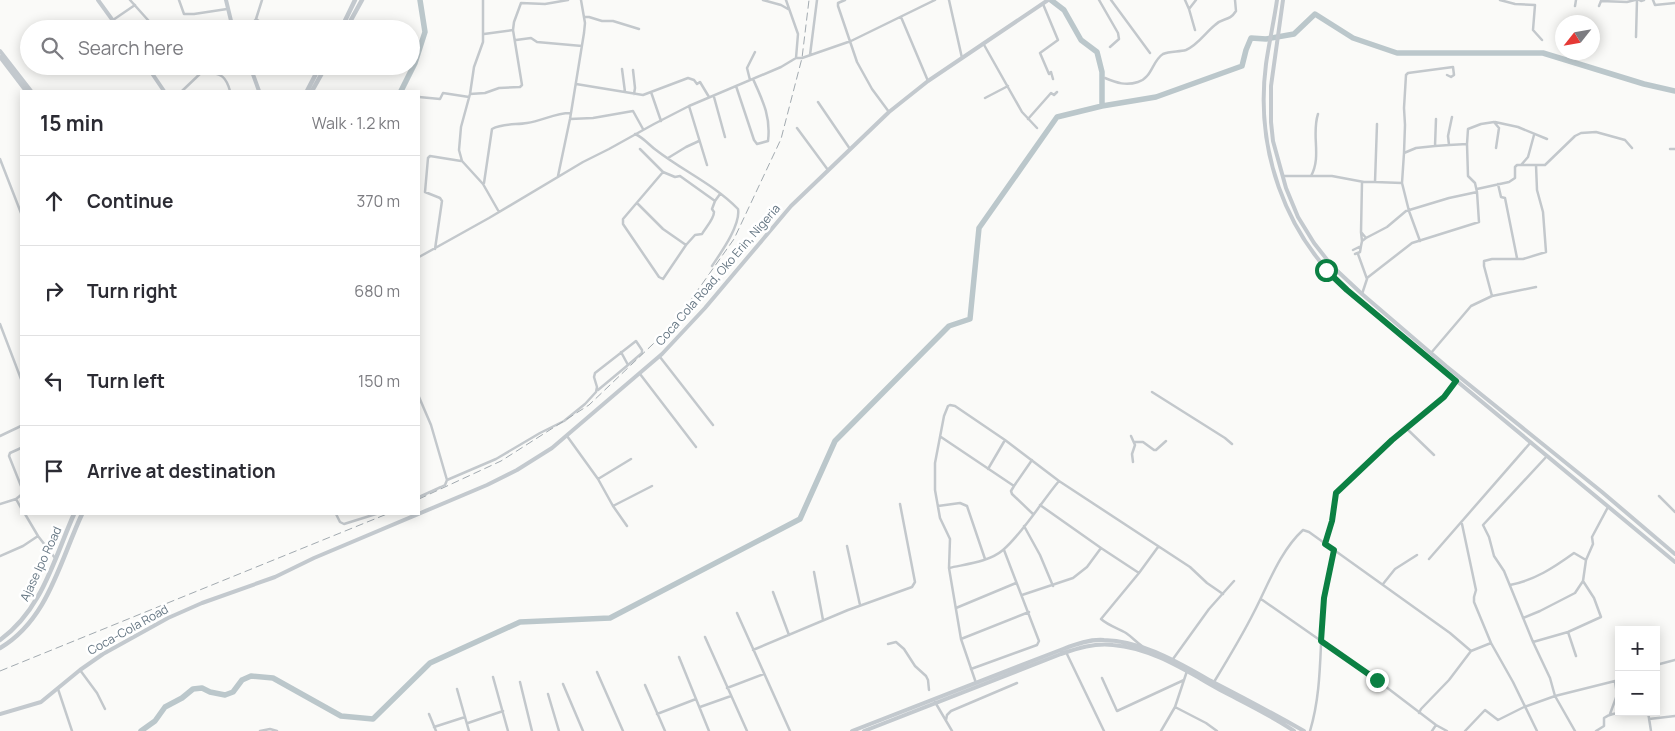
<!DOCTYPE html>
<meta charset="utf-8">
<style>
body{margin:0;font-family:Manrope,sans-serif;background:#f7f7f7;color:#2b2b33}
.controls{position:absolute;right:15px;bottom:15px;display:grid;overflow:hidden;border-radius:0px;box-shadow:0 2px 12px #0003}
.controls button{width:45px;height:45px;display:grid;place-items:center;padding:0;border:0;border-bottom:1px solid #e1e1e2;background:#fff;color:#2b2b33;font:25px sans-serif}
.compass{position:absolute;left:1555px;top:15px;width:45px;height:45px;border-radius:50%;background:#fff;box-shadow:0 2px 12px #0003;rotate:239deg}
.stop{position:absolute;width:15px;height:15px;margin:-11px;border:4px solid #0b8043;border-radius:50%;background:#fff}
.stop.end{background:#0b8043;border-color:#fff;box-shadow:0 1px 5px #0008}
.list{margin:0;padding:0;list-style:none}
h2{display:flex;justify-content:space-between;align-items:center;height:65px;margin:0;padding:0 20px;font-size:21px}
h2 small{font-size:16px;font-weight:400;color:#7c7c81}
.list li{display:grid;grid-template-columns:32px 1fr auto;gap:15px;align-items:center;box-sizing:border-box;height:90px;padding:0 20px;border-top:1px solid #e1e1e2}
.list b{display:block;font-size:19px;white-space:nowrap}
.list em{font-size:16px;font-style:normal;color:#7c7c81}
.icon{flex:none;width:28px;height:28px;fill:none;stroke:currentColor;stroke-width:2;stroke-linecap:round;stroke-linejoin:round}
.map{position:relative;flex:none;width:1675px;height:731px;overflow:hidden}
.search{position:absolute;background:#fff;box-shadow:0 2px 12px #0003;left:20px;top:20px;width:400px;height:55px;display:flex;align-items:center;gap:12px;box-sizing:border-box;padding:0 18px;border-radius:28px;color:#7c7c81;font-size:19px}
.panel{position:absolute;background:#fff;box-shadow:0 2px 12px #0003;left:20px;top:90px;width:400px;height:425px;border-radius:0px}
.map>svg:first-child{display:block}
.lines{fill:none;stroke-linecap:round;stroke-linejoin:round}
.river{stroke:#bbc7cb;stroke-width:5.5}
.street{stroke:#c3c8cc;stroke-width:2.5}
.secondary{stroke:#c3c9ce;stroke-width:4}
.primary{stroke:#c3c9ce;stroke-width:4}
.highway{stroke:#c3c9ce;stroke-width:4.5}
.rail{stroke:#a2aab0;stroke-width:1;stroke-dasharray:8 4;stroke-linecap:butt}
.route{stroke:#0b8043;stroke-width:6}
.labels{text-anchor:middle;stroke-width:5;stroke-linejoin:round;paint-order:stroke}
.street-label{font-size:12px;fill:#657683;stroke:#fff}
</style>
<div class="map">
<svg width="1675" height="731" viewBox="0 0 1675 731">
<rect width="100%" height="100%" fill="#fafaf8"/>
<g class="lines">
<path class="river" d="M1051,0L1064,10L1081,40L1097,52L1102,72V106
M401,91L415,63L425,32L420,0
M141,731L155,721L165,707L182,698L193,689L202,688L210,692L225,695L233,692L242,680L251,676L273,678L341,716L373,719L430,663L520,622L610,618L800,519L835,441L949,326L970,319L979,228L1057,117L1102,106L1156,97L1242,66L1246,50L1251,38L1266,39L1294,34L1315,14L1353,38L1397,53H1543L1644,84L1675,91"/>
<path class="street" d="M130,0L156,29
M179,0L184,14H194L227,9
M483,0V42L474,67L470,94L461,127L459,150L462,161L483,184L499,212
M763,0L781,5L788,9
M786,0L798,34L796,58
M845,0L838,3V6L857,62L872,89L889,112
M949,0L962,58
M1099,0L1118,33L1119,39L1110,47
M1111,0L1150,53
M1185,0L1189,9
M1500,0L1515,4L1535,5L1533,30L1542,40
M1639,0L1641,1L1644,0
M1653,0L1655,5L1675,3
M1043,4L1058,40L1040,53L1049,74L1051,72L1053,79
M1575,6L1576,0
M1599,6L1601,1L1627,2L1635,0
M584,17H589L602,21H613L639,29
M901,17L928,81
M256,19L270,29
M113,20L135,5
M248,29L256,19L262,0
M1195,30L1189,9L1196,0
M484,34L513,30
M1636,37L1637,0
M516,40L531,38L537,42L582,46
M983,43L1022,112L1037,128
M810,55L817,0
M197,66C213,79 223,66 230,91
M356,66L362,70
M622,69L625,92
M633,70L635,88L634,94
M1105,78C1117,83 1126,86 1138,82C1152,78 1152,61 1163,54C1170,51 1179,52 1186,50C1198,45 1205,33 1215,25C1223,17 1229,22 1236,11L1235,0
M750,80L747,68L755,52
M576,84L643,95L688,78L694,80L697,84L700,82L709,97
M736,86L754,140L757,144L768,141C771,117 763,101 753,79
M182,91L203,71
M651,92L661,121
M470,94L485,93L499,88L520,87L522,85L513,30L514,22L521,3L545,4L568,0
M419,97L440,99L443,93L469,97
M714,97L725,137
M985,98L1008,86
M818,102L850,149
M689,106L707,165
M570,119L593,118L633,111L643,129
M1028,119L1051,93L1054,95L1057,92
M1436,119L1435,146L1416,148L1404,153L1405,125L1404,108L1406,75L1408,73L1453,67L1454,75L1451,77L1447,75
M1495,122L1518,127L1547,139
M797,128L828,170
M635,134C644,138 649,145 656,150C683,171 715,185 738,209C741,225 720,254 712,266
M1449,145L1467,144L1468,129L1481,124L1494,122L1499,128L1496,148
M1435,146L1449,145L1448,136L1452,117
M640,149L663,172L675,177L680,176L715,201L720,194
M1670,149H1675
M1404,153L1402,183L1409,211L1420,241
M668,158L686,147L699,141
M0,159L21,213
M1521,165L1528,157L1534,135
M1536,165H1545L1575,136L1581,133L1596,132L1625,140L1632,148
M558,176L570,119L584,33L585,23L581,0
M1283,176H1332L1364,182H1375L1377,124
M1311,176C1322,156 1311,135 1318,114
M1375,182L1402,183
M484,183L492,129C503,123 516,125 527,123C542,121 555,113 570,113
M1498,184L1501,197L1505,198L1517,258
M637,203L663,229L686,245L663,279L659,277L625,227L623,224V219L663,172
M1361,232L1362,182
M1366,238L1362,241L1361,232L1366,238L1387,227L1406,211L1449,198L1477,192L1475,183L1468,176L1467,144
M686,245L695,235L702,234C706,227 714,219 714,212L712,209L715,201
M435,249L442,201L440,198L425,192L428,158L430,156L461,161
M1353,250L1361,246L1362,241
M1355,254L1360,252L1361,246
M1358,254L1367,279L1362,294
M419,257L489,218L583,162L609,149L654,124L689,106L781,67L796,58H802L851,41L935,0
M1367,278L1412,243L1479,222L1477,192
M1492,296L1536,287
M0,324L21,379
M1431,353L1471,306L1492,296L1484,266V261L1492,259H1523L1546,252L1543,212L1537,190L1536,165H1517L1515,167V178L1509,182L1477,189
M660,357L713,425
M640,374L696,447
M598,390L628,365L621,352
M1152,392L1225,438L1232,444
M419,397L431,425L447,480L445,485L441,487L419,497
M1406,428L1434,455
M0,436L21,426
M567,436L598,479L613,506L652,486
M1131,436L1135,445L1132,454L1133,462
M941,437L1014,486L1011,491L1012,494L1033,514
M1134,442H1143L1154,450H1156L1166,441
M21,448L10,453L9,456L21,486
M1547,456L1483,525L1489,537L1494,556L1504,571L1533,642L1550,678L1555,696L1575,731
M988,469L1005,440
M598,479L631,459
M447,480L496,459L540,433L564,421L585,404L596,392L597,387L594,377L595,373L636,341L642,350V353L628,365
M1014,486L1032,460
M1659,496L1675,512
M16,499L21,508
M0,504L16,499L21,495
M1040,505L1101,548L1139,573L1158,547
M613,506L627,526
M938,506L960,503L967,506L985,559
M25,514L38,536L55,558
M336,514L340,522L344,524L376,514
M1462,524L1476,590L1474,597V602L1491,643L1513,682L1537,731
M1024,526L1040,555L1053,586
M1325,544L1332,521L1336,493L1392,440L1444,397L1456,381
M847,546L860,605
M0,556L23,546L38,536
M1429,559L1531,442
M1586,560L1593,544L1592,537L1608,507
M949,568C966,564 989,562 1003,550C1023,533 1042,501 1059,481
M814,572L823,620
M1139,573L1101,619C1109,626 1118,628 1126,633C1132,637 1136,642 1142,646
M1383,584L1395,569L1417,555
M1510,585C1535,580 1553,568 1574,553L1586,560L1583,581
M773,592L789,635
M1022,595L1073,578L1087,567L1101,548
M1261,599L1377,680L1436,725L1447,731
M956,608L1016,583
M737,613L790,731
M1523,618L1540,611L1575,593L1583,581L1594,598L1601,617L1568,632L1533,642
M1568,632L1576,656
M705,637L747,731
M961,639L1029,612
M888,644L896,642L904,649L915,666L926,676L928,680L929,690
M753,650L848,610L912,587L915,582L900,504
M1066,652L1104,731
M679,657L709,731
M1173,659L1209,609L1234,581
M1656,665L1675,660
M971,669L1037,645L1039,641L1004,550
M80,670L97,693L105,709
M597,672L623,731
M493,677L508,731
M1102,678L1117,711L1184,680
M520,682L532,731
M1214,682C1228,659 1242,636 1254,612C1268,585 1280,551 1303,530L1309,532L1450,633L1471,651
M976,683L961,639L949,568L950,539L940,518L935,490V463L944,416L948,406L950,405L955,406L1005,440L1059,481L1190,567L1207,583L1223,594
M563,684L583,731
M645,685L665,731
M727,688L764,674
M58,689L72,731
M457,689L469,731
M548,694L559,731
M935,702L952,731
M700,707L731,696
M1175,707L1206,723L1217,731
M1648,712L1651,731
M1419,713L1421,709L1449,680L1471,651L1491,643
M429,714L436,731
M657,714L696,699
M1649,719L1675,716
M946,720L947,715L951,711L1017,683
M468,723L503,711
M434,727L465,717
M260,731L270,729L277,731
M1161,731L1175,707L1187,671
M1310,731C1323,688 1319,644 1324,600C1326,583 1331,566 1334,550
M1432,731L1436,725
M1465,731L1485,710L1498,720L1524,707L1555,696L1615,681L1617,695L1610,714
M1596,731L1604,726V718C1615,710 1635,713 1648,715"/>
<path class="secondary" d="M98,0L119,29
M226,0L233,29
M0,51L31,91
M0,57L26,91
M147,66L164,91
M250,66L259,91
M0,714L41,702L80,670L103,654L168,618L202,603L275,577L314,558L487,485L517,470L552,448L662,354L705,308L791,206L889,112L928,81L1048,0"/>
<path class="primary" d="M1277,0C1274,21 1269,43 1266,64C1255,148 1284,233 1347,290L1675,562
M1283,0L1271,86V122L1273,141L1286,188L1298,217L1314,243L1332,266L1362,294L1446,366L1602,492L1675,554
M852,731L1063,649C1076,644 1090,639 1104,640C1144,641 1179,663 1213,682C1244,698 1274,714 1304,731
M864,731L1061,654C1078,648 1094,643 1113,645C1153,648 1189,673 1224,692C1247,704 1272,716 1294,731"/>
<path class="highway" d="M341,29L355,0
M346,29L362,0
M307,91L320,66
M312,91L326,66
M0,640C42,610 54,559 74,514
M0,648C48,620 60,561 82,514"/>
<path class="rail" d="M419,499L501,461L589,405L673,325L734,239L781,139L802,58L809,0
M0,671L387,514"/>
</g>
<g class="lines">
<path class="route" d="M1326,270L1347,290L1456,381L1444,397L1392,440L1336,493L1332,521L1325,544L1334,550L1324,598L1321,641L1377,680"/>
</g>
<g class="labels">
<g class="street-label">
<text transform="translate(718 275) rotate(-49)" y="4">Coca Cola Road, Oko Erin, Nigeria</text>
<text transform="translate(41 564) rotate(-65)" y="4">Ajase Ipo Road</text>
<text transform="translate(128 630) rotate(-29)" y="4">Coca-Cola Road</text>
</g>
</g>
</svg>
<div class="controls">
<button>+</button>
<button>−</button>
</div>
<svg class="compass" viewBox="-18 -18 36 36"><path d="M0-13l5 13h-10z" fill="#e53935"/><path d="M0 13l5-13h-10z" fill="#7c7c81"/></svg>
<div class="stop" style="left:1326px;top:270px"></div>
<div class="stop end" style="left:1377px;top:680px"></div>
<div class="search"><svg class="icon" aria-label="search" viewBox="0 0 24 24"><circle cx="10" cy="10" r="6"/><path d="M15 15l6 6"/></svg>Search here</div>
<section class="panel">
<h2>15 min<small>Walk · 1.2 km</small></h2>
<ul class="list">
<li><svg class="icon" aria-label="ahead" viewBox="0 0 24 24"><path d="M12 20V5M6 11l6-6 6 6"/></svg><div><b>Continue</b></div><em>370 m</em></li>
<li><svg class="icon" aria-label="right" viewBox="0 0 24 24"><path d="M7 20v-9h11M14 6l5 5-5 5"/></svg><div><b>Turn right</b></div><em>680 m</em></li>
<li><svg class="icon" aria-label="left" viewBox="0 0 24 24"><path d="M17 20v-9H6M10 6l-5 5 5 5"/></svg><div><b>Turn left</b></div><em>150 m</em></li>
<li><svg class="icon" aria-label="arrive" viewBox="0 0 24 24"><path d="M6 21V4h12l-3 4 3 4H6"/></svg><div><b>Arrive at destination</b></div></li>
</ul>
</section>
</div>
